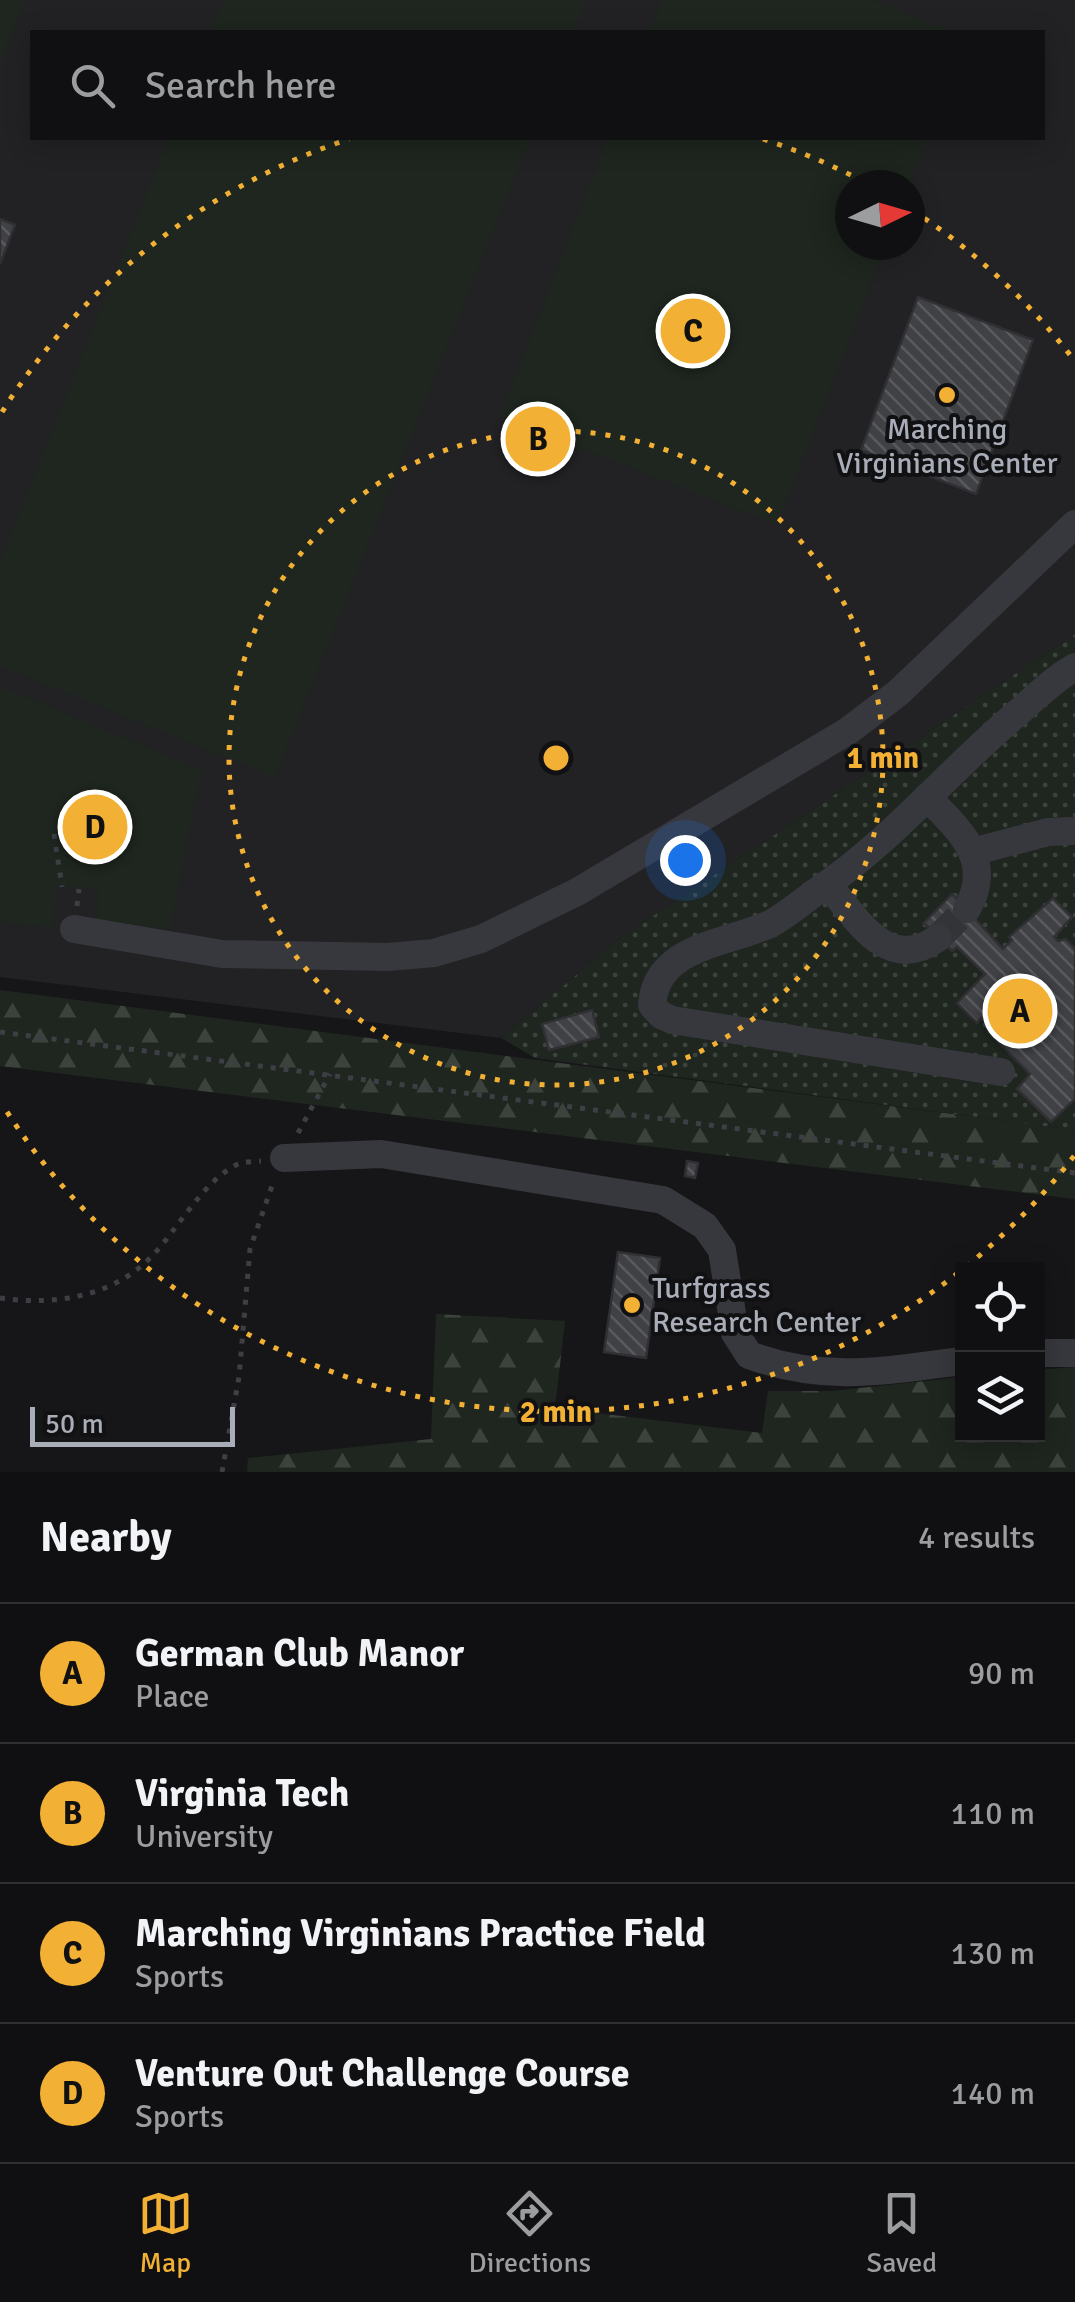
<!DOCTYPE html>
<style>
body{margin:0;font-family:Signika,sans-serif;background:#19191b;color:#f1f3f6}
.controls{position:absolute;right:30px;bottom:30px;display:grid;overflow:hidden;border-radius:0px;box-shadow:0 5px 25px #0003}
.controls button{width:90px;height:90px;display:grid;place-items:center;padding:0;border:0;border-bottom:2px solid #303032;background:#101012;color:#f1f3f6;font:50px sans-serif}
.compass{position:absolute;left:835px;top:170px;width:90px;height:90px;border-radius:50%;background:#101012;box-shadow:0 5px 25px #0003;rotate:85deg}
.scale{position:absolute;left:30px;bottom:25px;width:205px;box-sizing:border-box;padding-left:10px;border:5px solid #a8adb8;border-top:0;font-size:28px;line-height:35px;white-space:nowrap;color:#a8adb8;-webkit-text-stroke:8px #111113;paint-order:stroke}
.you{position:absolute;left:685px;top:860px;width:35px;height:35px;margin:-25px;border:8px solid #fff;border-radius:50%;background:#1a73e8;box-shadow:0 0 0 15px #1a73e833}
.badge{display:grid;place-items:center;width:65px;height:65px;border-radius:50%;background:#f2b134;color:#111;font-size:32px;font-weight:700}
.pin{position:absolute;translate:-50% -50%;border:5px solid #fff;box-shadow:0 2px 10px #0006}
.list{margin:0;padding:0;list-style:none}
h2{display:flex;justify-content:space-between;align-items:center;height:130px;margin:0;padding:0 40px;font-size:42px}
h2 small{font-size:32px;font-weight:400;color:#9c9d9f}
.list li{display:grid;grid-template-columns:65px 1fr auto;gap:30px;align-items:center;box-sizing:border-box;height:140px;padding:0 40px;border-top:2px solid #303032}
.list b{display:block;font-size:38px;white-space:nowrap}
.list p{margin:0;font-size:32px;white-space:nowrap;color:#9c9d9f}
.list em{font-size:32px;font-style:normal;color:#9c9d9f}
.icon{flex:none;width:55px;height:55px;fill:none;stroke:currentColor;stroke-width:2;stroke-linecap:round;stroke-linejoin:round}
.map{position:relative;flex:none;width:1075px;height:1472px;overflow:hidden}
.search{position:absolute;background:#101012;box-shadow:0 5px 25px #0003;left:30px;right:30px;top:30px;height:110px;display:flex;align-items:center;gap:25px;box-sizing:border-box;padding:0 35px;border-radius:0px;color:#9c9d9f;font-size:38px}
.sheet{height:690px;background:#101012}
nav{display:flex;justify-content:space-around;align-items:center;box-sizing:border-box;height:140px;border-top:2px solid #303032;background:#101012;font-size:28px;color:#9c9d9f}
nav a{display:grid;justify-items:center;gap:5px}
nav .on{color:#f2b134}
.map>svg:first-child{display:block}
.built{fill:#222225;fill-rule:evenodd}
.grass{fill:#1e261f}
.forest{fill:url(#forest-firs)}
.park{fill:url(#park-dots)}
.building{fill:url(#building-back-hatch);stroke:#303034;stroke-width:2.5}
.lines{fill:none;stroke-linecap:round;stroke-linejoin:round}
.minor-tunnel{stroke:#333438;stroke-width:28;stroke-dasharray:28 14;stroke-linecap:butt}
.path{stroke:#3d3f44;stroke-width:5;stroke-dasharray:5 8;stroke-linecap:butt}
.minor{stroke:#37383d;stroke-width:28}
.ring{fill:none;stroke:#f2b134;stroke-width:5;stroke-dasharray:5 10}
.poi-dot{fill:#f2b134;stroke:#111113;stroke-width:4}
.labels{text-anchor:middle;stroke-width:8;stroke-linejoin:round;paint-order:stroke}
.poi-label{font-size:30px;fill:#a8adb8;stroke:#111113}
.centre{fill:#f2b134;stroke:#111113;stroke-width:5}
.ring-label{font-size:30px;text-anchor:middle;font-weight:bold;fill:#f2b134;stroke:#111113;stroke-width:8;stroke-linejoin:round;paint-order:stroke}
</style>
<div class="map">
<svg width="1075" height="1472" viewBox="0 0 1075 1472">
<defs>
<pattern id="forest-firs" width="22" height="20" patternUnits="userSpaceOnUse" patternTransform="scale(2.5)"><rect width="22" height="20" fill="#1e261f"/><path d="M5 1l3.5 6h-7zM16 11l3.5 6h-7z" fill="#3c433d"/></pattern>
<pattern id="park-dots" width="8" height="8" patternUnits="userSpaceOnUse" patternTransform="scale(2.5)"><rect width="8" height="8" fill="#1e261f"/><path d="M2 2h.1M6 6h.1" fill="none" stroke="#3c433d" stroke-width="1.8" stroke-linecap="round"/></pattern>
<pattern id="building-back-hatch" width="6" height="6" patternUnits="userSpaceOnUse" patternTransform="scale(2.5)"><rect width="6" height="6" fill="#404145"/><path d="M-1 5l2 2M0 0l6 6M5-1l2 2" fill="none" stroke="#595a5e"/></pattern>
</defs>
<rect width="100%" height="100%" fill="#161618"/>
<path class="built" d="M0,0H1075V634L623,936L501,1038L0,977ZM32,32H1042V138H32ZM850,185H910V245H850Z"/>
<path class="grass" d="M0,0H25L0,65Z
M224,0H585L572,32H211Z
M662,0H871L954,32H649Z
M169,138H530L275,777L0,666V562Z
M608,138H927L909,185H850V245H886L777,525L500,416Z
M0,686L201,770L170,929L97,921L98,890L56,885L53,928L0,922Z"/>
<path class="forest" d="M0,990L1075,1130V1199L0,1066Z
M436,1314L565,1321L555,1408L762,1433L768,1391H832L962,1377V1434H1038V1370L1075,1367V1472H247L248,1458L431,1439Z"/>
<path class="park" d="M1075,634V1130L535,1058L501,1038L623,936Z"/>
<path class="building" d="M0,219L15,225L0,264Z
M918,297L1033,340L976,494L861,450Z
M952,894L1003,949L1012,940L1009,937L1053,898L1072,917L1054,937L1058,941L1066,939L1075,949V1099L1051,1122L1017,1089L1030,1074L988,1032L991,1029L981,1018L977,1023L957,1003L985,974L957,947L952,951L924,923Z
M592,1010L599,1037L549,1050L542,1024Z
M687,1161L698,1163L695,1178L685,1176Z
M618,1252L660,1258L646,1358L604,1352Z"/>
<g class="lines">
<path class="minor-tunnel" d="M938,938L967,909"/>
<path class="path" d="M54,834L62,887
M77,906L79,889
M0,1032L1075,1173
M298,1133L330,1074
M0,1298C54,1306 113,1297 152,1256C178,1229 204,1180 238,1164C244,1161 254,1162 261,1161
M222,1472L239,1377L250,1249L273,1183"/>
<path class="minor" d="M927,797C959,830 995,860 967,909
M972,852L1048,832L1075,831
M828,884C857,920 888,974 938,938
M74,929L222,954L388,957L434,953L481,939L577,892L848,731L898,693L1075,524
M1001,1072L672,1020L661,1015L652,1005C656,945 728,944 770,924C787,915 804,900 820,889C894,839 952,767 1021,710C1038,695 1055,678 1075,667
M284,1158L381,1154L663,1200L705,1226L722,1250L735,1333L749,1355C826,1383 884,1371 962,1361
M1038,1353H1075"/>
</g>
<g class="ring">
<circle cx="556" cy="758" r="327"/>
<path d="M1074 1156A653 653 0 0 1 2 1104M2 412A653 653 0 0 1 349 139M763 139A653 653 0 0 1 868 184M912 210A653 653 0 0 1 1074 360"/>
</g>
<g class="poi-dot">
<circle cx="947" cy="395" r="10"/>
<circle cx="632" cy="1305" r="10"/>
</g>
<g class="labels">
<g class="poi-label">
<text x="947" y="439">Marching<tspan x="947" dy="34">Virginians Center</tspan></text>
<text x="652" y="1298" text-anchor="start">Turfgrass<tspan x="652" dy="34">Research Center</tspan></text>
</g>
</g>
<circle cx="556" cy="758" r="15" class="centre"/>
<g class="ring-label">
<text x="883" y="768">1 min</text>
<text x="556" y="1422">2 min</text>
</g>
</svg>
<div class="controls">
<button><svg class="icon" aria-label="locate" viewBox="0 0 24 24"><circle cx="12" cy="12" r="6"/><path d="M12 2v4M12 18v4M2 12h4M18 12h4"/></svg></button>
<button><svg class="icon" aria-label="layers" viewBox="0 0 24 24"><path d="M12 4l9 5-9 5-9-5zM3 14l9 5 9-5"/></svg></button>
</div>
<svg class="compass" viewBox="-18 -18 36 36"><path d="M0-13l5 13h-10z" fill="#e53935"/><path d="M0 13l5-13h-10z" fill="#9c9d9f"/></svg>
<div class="scale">50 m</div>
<div class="you"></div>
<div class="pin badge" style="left:1020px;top:1011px">A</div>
<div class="pin badge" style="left:538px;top:439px">B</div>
<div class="pin badge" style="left:693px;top:331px">C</div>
<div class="pin badge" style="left:95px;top:827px">D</div>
<div class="search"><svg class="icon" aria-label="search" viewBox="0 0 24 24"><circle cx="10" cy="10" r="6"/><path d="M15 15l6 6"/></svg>Search here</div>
</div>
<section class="sheet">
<h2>Nearby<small>4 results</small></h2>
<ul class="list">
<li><span class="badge">A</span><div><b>German Club Manor</b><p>Place</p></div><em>90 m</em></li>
<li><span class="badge">B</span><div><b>Virginia Tech</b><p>University</p></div><em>110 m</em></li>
<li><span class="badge">C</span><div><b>Marching Virginians Practice Field</b><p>Sports</p></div><em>130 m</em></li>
<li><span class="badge">D</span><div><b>Venture Out Challenge Course</b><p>Sports</p></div><em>140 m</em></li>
</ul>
</section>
<nav>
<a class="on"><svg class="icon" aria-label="map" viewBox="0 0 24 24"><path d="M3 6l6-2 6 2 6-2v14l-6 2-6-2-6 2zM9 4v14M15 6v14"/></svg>Map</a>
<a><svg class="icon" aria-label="directions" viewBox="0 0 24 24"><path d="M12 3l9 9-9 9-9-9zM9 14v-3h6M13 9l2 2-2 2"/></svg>Directions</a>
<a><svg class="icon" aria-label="saved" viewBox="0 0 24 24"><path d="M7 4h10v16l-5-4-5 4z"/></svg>Saved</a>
</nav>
